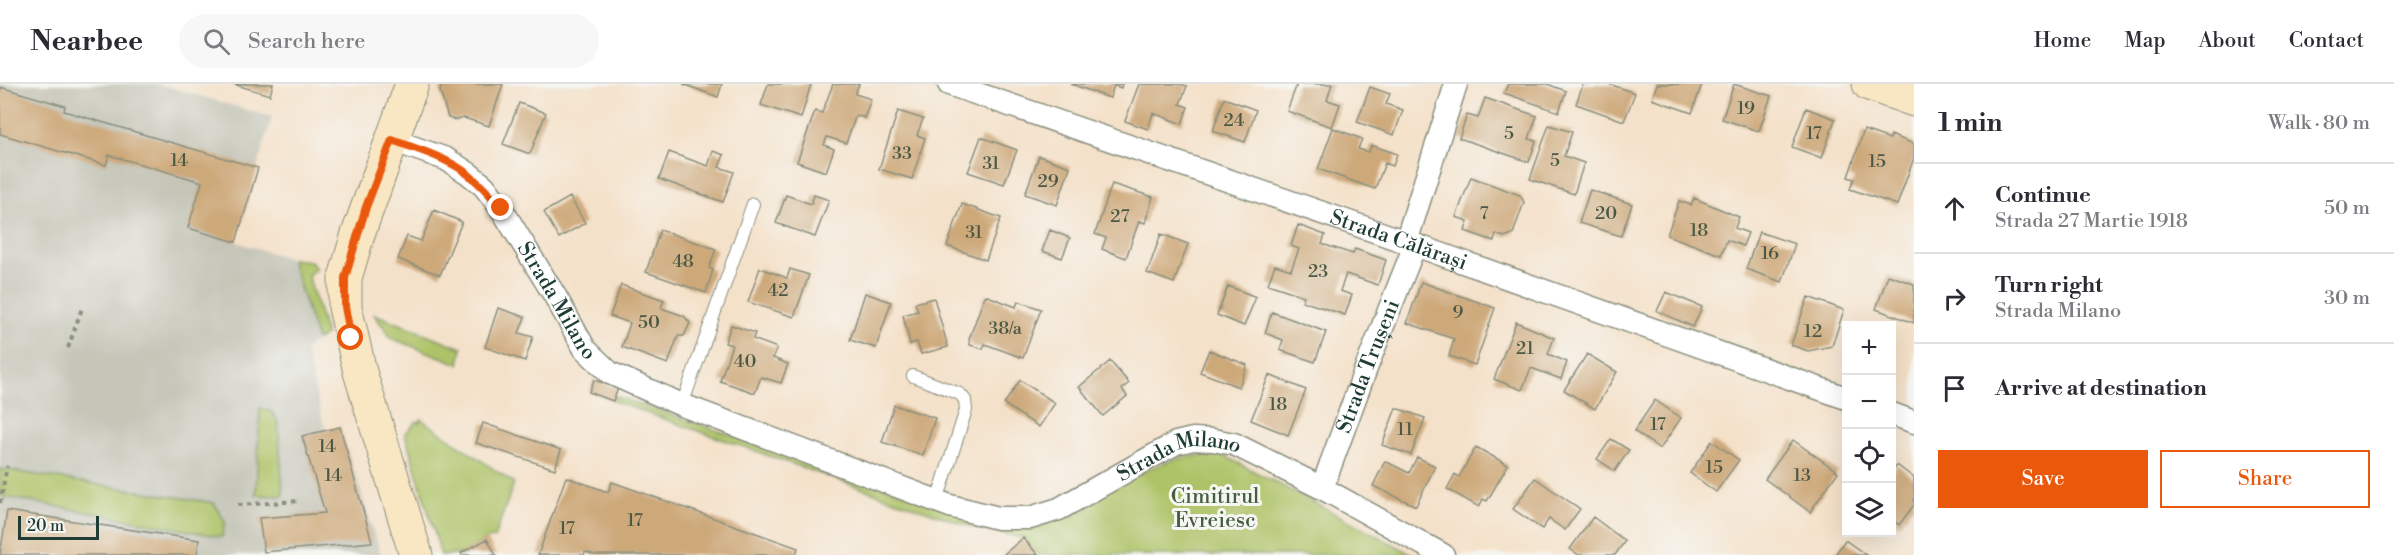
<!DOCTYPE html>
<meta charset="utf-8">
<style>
body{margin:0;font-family:"Libre Bodoni",serif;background:#f7f7f7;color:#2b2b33}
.controls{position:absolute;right:18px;bottom:18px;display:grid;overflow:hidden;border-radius:0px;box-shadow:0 6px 24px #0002}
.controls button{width:54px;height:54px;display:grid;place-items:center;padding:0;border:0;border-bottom:2px solid #e1e1e2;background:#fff;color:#2b2b33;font:30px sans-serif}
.scale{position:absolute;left:18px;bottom:15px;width:81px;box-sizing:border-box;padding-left:6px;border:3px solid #1f3d34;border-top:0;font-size:16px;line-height:21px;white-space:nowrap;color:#1f3d34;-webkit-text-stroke:4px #f6f6f2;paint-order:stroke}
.stop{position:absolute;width:18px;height:18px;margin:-14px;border:4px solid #ea580c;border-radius:50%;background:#fff}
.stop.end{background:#ea580c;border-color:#fff;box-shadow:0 2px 6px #0008}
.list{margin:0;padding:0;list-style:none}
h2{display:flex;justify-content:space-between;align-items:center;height:78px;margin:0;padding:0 24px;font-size:26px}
h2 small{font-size:20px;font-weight:400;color:#7c7c81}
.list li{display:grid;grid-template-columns:39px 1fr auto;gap:18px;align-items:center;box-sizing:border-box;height:90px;padding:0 24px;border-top:2px solid #e1e1e2}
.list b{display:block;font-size:22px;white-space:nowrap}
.list p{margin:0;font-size:20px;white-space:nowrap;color:#7c7c81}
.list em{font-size:20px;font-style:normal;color:#7c7c81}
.actions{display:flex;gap:12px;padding:18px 24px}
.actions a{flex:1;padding:14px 0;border:2px solid #ea580c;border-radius:0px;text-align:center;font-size:21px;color:#ea580c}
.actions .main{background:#ea580c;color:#fff}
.icon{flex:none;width:33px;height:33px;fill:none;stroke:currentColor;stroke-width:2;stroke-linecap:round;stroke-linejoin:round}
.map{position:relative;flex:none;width:1914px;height:471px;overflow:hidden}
header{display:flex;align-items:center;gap:36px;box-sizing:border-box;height:84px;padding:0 30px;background:#fff;border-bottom:2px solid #e1e1e2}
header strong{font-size:28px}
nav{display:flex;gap:33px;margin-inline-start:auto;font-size:21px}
.search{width:420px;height:54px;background:#f7f7f7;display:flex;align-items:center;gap:15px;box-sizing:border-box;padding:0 21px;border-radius:33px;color:#7c7c81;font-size:22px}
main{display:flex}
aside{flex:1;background:#fff}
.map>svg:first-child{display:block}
.industrial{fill:#c5c5b8}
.green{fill:#aec368;stroke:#66804e;stroke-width:1.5}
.building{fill:#cda879}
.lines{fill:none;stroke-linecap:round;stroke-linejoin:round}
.lane-casing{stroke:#8a8f7e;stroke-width:14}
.street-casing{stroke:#8a8f7e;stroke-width:25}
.secondary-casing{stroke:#8a8f7e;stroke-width:35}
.path{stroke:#8a8f7e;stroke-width:4;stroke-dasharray:4.5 4.5;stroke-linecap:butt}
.lane{stroke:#fff;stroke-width:12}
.street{stroke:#fff;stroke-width:22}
.secondary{stroke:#f9e7c3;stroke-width:33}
.route{stroke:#ea580c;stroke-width:8}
.labels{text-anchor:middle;stroke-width:6;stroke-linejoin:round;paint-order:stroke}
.number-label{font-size:18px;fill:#4a5845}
.street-label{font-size:21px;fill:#1f3d34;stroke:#f6f6f2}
.park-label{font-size:21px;fill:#435e41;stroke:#f6f6f2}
</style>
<header>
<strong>Nearbee</strong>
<div class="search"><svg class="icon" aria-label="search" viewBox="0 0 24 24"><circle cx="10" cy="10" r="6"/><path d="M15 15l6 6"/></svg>Search here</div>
<nav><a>Home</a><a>Map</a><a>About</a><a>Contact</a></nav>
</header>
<main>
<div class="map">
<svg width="1914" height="471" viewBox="0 0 1914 471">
<rect width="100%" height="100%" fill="#f6f6f2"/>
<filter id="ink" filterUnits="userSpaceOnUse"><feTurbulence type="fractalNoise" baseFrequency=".0167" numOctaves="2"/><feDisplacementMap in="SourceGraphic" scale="12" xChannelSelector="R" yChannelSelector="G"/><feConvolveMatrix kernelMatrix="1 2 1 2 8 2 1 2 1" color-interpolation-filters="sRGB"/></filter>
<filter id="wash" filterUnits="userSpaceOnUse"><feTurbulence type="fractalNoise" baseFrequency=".008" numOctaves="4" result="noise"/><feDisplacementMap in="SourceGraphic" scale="24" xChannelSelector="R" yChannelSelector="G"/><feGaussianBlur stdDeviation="1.35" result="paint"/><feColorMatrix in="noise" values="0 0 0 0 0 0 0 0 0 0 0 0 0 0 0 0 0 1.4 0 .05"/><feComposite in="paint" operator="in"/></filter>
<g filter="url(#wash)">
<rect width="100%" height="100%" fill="#f4e1c9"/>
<path class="industrial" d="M0,0H158L272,33L236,158L291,175L317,256L305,266L325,346L340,343L381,471H0Z"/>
<path class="green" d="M291,175L311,177L316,185L308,191L326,251L317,256Z
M374,230L462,264L459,280L390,254C388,245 378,239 374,230Z
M615,312L1005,443C1013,444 1021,446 1029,445C1045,443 1061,433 1075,425C1124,399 1167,364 1225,372L1414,471H1038L1023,454L969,442L613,317Z
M260,324L272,328L278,338L283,412L256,411Z
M421,335L514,399L494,454L487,455L462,469V471H441L405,350L417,337L419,339Z
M0,385L214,419L225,438L222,453L0,412Z"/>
<g id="blocks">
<path class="building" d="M233,0H273L270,11Z
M442,0H503L489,42L464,34L455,36L448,34L440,7Z
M683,0H722L718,13Z
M768,0H811L801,34L761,21Z
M833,0H859L855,10L871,15L864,34L856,31L846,59L827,53L824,61L834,65L826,88L797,78L815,27L822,29Z
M1071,0H1122L1121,4L1114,1L1110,14Z
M1139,0H1181L1187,2L1180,20L1188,23L1182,40L1153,29L1148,45L1125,37Z
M1297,0H1332L1327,16L1340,20L1332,43L1287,27Z
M1508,0H1547L1566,7L1559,28L1504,9Z
M1583,0H1609L1635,9L1624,37L1576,20Z
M1657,0H1702L1692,29L1652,15Z
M1734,0L1771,12L1759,47L1722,35Z
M0,3L65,22L64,27L258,84L236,158L188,144L202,98L109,71L106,81L0,50Z
M1370,3L1390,10L1386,20L1403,26L1394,51L1357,38Z
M1224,14L1256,26L1245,58L1213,47Z
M1485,14L1537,32L1529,55L1536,57L1529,78L1459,54L1467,31L1478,34Z
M519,19L546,29L530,70L503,60Z
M1806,24L1835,35L1822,74L1792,63Z
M898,27L923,35L917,51L925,54L912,95L879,85Z
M1549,41L1572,48L1564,72L1584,79L1574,110L1530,95Z
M1333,44L1362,55L1358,65L1369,68L1371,61L1397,70L1393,82L1385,79L1375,105L1318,85Z
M1864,46L1890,55L1891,51L1914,60V74L1897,121L1850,105L1854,95L1848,93Z
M981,53L1017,66L1004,100L968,88Z
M713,67L724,71L719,83L734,88L723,118L659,95L669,68L708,82Z
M1039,72L1070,83L1057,121L1025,110Z
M1471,93L1520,111L1524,118L1513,150L1504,153L1496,150L1494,157L1465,147L1468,137L1456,133Z
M1112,100L1153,113L1145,139L1139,137L1126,174L1102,165L1106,154L1095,150Z
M1590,106L1632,120L1621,152L1579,139Z
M786,111L811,120L814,111L829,116L815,153L776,139Z
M570,113L585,139L559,154L544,128Z
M1694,114L1739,133L1735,144L1748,149L1743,162L1727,156L1721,171L1667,151L1679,117L1691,121Z
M962,120L1001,134L986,176L947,162Z
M434,126L462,138L440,191L398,175L407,152L421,157Z
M1298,141L1325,151L1322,160L1353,170L1355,165L1386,176L1378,201L1346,190L1340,207L1352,211L1345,231L1302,217L1304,212L1268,200L1275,181L1291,186L1299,165L1291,162Z
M660,146L716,165L709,184L713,186L706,209L646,188Z
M1050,146L1070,154L1062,174L1042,167Z
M1759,148L1795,160L1782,198L1746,185Z
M1161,150L1188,160L1174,199L1147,189Z
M760,184L787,194L790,185L809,191L794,233L748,218Z
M1888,191L1914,200V239L1876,225Z
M1421,198L1495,224L1475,281L1449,272L1454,255L1407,239Z
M621,201L664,216L661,224L684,232L690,239L684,252H678L668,280L622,263L630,239L610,232Z
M1228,202L1256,213L1244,242L1217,231Z
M1666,208L1702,223L1693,243L1657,227Z
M865,209L891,218L876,264L850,256Z
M985,211L1016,223L1018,217L1041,225L1023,274L985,260L983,265L970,261L969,255Z
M1808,213L1844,226L1832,262L1808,267L1791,261Z
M934,214L948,263L921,270L917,258L910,260L903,231L918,227L915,219Z
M498,224L525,233L519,249L533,253L525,277L485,263Z
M1272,228L1326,248L1315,278L1280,266L1283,256L1265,249Z
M1516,238L1554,254L1548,270L1567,278L1561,295L1531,284L1522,306L1494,295Z
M731,241L755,249L753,255L777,264L773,274L788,280L781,299L761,293L755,309L720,297L732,261L725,259Z
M1209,266L1247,281L1239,303L1200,288Z
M1587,270L1617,288L1595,325L1564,306Z
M1110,277L1129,299L1122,305L1127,312L1103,332L1079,303Z
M1269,291L1306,306L1288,351L1251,336Z
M594,296L618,304L613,317L589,308Z
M1020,296L1055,319L1039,343L1004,320Z
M1655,316L1681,334L1660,365L1634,347Z
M894,321L935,334L923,371L882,358Z
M1396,324L1425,334L1411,371L1382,361Z
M483,339L561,366L555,385L476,359Z
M340,343L372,458L264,468L259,434L325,429L302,352Z
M1611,355L1629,366L1615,387L1597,375Z
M1793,356L1838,388L1810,428L1765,395Z
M1712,357L1739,376L1716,408L1690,389Z
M1476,363L1508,381L1487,417L1483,415L1479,423L1447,405L1455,390L1459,393Z
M1417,373L1435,382L1416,422L1373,402L1385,377L1409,389Z
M1897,381L1914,394V421L1899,441L1892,435V389Z
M566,393L608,408L612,398L798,464L796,471H595L585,468L584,471H538Z
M1535,394L1580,425L1565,446L1549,435L1542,445L1513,425Z
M7,427L199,456L197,471H0Z
M1593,433L1625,457L1615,471H1579L1570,465Z
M1023,454L1038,471H1003Z
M487,455L496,471H462L461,469Z
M1845,456L1866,471H1835Z"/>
</g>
</g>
<g filter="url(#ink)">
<use href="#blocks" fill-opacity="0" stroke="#8a8f7e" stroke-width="1.5"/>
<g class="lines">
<defs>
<path id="lane" d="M913,292L960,310L965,316L966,326L937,417
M682,321L753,120"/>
<g id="street">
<path id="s1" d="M949,0L1415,161L1846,314"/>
<path id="s2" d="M392,56L446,75L468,89L484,102L501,124L555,212L585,265L610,289L682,321L950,422L998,434H1030L1059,425L1176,359L1193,355L1213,356L1234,360L1322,404L1443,471"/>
<path d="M1406,158L1456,0"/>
<path d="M1892,330L1914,338"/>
<path id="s3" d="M1322,404L1365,287L1415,161"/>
</g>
<path id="secondary" d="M412,0L358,150L345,194V223L360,288L416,471
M1869,0L1914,16"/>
</defs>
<use href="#lane" class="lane-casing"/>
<use href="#street" class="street-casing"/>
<use href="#secondary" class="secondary-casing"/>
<path class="path" d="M68,264L82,224
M0,419L7,382
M238,421L299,417"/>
<use href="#lane" class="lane"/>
<use href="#street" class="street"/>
<use href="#secondary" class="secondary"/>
</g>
</g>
<g class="lines" filter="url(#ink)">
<path class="route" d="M351,254L345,223V194L366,123L392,56C445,75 465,79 501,124"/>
</g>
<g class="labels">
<g class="number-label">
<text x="1746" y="30">19</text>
<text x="1234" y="42">24</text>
<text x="1509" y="55">5</text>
<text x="1814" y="55">17</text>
<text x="902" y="75">33</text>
<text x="179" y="82">14</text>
<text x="1555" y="82">5</text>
<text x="1877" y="83">15</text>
<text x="991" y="85">31</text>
<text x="1048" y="103">29</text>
<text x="1484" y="135">7</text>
<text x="1606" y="135">20</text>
<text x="1120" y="138">27</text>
<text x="1699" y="152">18</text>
<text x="974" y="154">31</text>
<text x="1770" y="175">16</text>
<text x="683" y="183">48</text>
<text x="1318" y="193">23</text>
<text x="778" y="212">42</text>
<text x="1458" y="234">9</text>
<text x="649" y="244">50</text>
<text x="1005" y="250">38/a</text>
<text x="1813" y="253">12</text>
<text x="1525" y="270">21</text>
<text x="745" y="283">40</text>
<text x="1278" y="326">18</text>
<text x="1658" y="346">17</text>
<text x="1405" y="351">11</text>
<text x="327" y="368">14</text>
<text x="1714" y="389">15</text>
<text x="333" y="397">14</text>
<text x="1802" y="397">13</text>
<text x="635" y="442">17</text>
<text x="567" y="450">17</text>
</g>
<g class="street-label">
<text dy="7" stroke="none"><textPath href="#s1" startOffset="476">Strada Călărași</textPath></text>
<text dy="7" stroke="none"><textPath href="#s2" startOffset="240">Strada Milano</textPath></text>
<text dy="7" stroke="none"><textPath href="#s3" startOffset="130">Strada Trușeni</textPath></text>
<text dy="7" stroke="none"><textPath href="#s2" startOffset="942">Strada Milano</textPath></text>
</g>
<g class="park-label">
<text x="1215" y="419">Cimitirul<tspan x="1215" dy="24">Evreiesc</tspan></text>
</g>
</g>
</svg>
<div class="controls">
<button>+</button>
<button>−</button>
<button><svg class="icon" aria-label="locate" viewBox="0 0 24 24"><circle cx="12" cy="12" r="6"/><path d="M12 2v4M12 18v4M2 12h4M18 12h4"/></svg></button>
<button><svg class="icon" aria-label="layers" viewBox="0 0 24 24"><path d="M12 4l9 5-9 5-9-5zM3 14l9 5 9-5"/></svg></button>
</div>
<div class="scale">20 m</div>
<div class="stop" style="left:351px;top:254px"></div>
<div class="stop end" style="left:501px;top:124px"></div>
</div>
<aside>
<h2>1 min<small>Walk · 80 m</small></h2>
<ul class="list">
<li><svg class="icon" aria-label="ahead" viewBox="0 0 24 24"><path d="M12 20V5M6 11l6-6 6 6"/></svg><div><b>Continue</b><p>Strada 27 Martie 1918</p></div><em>50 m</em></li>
<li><svg class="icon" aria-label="right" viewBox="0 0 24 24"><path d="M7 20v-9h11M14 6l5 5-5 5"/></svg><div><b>Turn right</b><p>Strada Milano</p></div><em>30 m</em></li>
<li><svg class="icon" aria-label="arrive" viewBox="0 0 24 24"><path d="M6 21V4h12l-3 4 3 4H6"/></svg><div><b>Arrive at destination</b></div></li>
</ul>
<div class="actions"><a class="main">Save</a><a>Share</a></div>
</aside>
</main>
